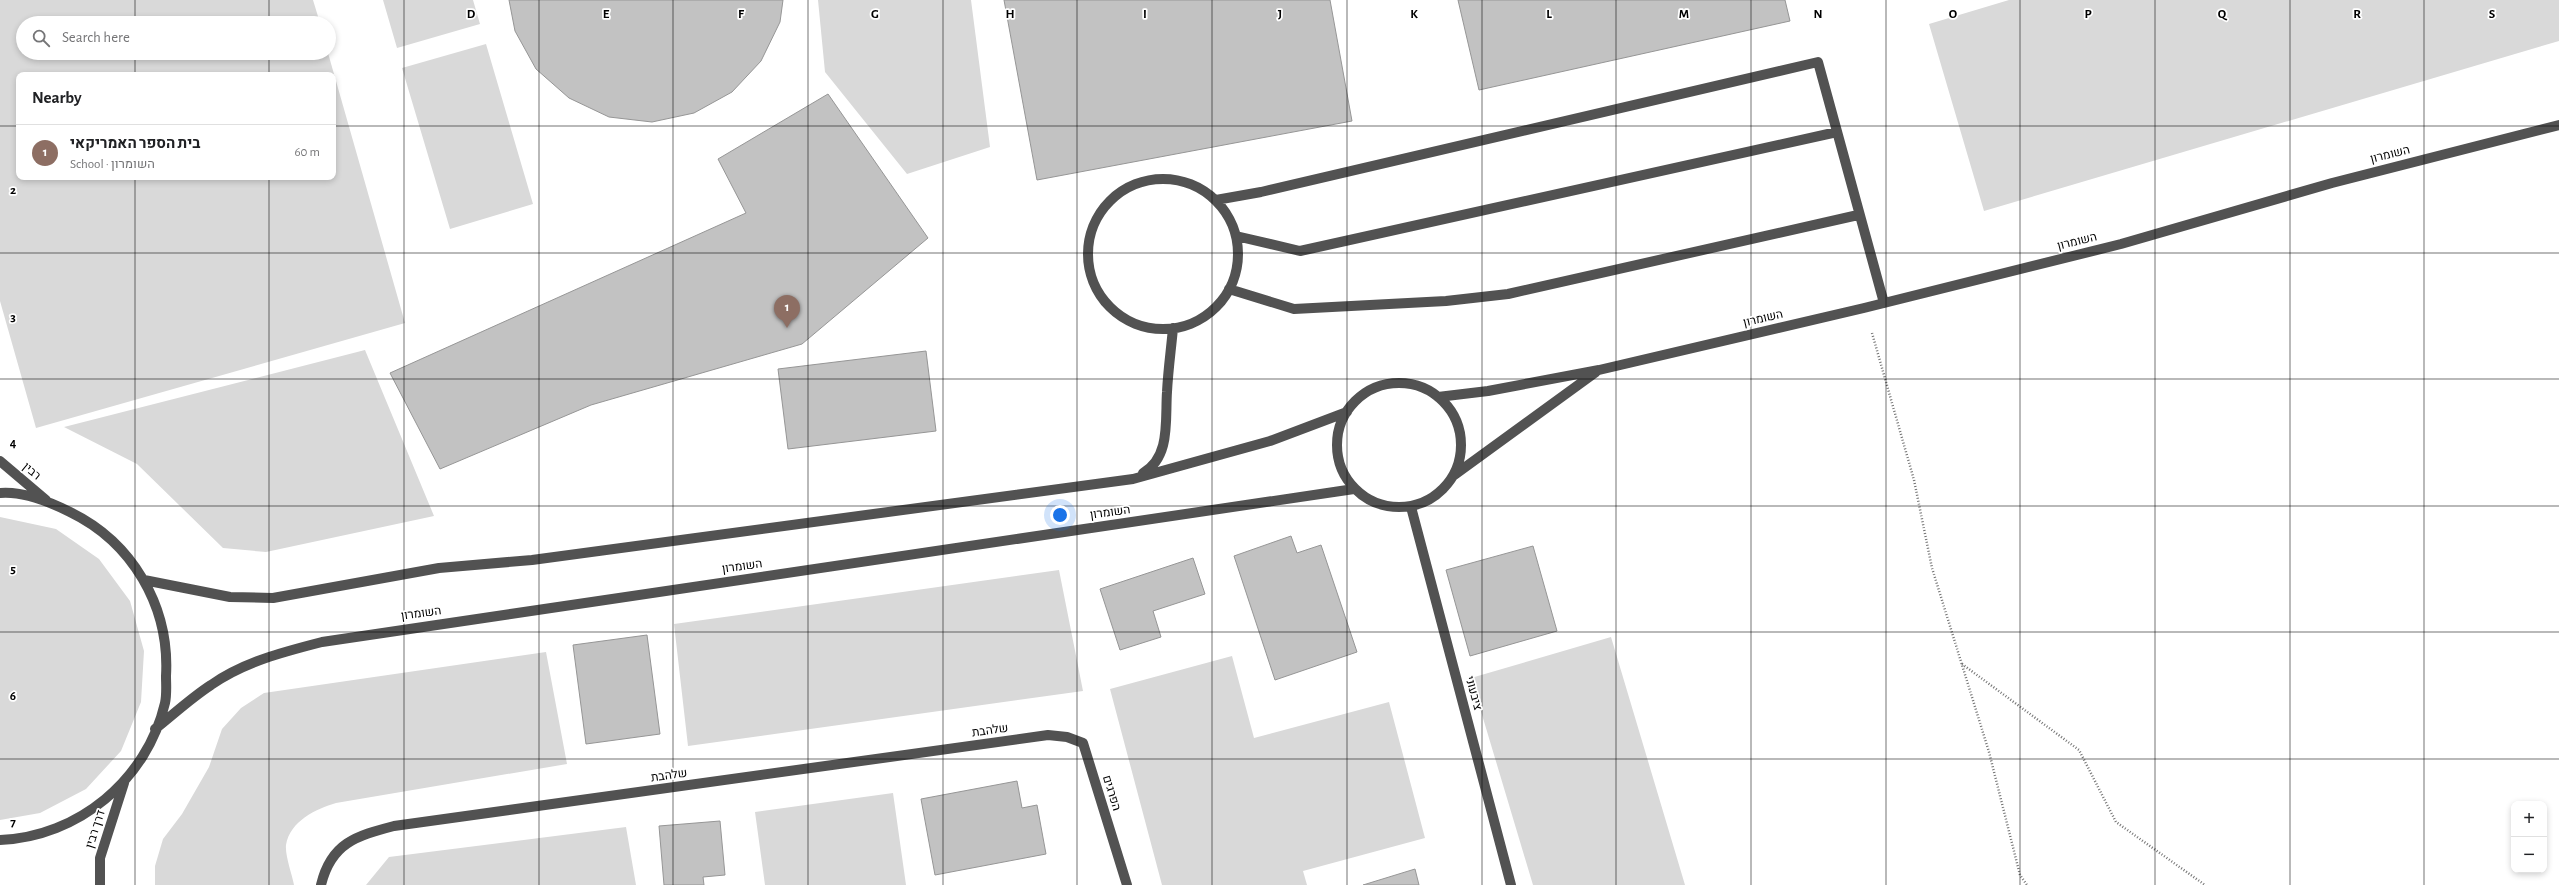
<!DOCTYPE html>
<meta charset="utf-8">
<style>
body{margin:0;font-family:"Alegreya Sans",Heebo,sans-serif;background:#f2f2f2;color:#202124}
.controls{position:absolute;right:12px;bottom:12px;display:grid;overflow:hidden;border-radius:8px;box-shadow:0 2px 6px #0003}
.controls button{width:36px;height:36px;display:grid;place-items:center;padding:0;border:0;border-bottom:1px solid #e0e0e0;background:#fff;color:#202124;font:20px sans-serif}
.you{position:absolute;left:1060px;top:515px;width:14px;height:14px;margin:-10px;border:3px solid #fff;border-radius:50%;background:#1a73e8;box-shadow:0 0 0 6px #1a73e833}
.badge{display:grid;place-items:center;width:26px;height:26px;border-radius:50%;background:#0f766e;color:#fff;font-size:13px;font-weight:700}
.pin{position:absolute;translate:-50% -33px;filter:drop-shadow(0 1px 2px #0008)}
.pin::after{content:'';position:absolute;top:21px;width:14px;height:12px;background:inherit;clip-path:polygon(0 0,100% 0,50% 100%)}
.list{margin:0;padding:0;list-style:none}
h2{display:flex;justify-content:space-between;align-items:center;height:52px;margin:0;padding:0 16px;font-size:17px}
h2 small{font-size:13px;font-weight:400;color:#757577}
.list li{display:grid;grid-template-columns:26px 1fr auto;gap:12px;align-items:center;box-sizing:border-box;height:56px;padding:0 16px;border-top:1px solid #e0e0e0}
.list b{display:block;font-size:15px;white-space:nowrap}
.list p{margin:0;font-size:13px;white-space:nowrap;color:#757577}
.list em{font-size:13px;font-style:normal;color:#757577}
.icon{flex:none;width:22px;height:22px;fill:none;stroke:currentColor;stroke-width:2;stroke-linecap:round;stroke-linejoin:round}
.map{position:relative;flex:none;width:2559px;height:885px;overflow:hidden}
.search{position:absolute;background:#fff;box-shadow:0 2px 6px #0003;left:16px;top:16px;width:320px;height:44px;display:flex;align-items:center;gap:10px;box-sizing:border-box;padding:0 14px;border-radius:22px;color:#757577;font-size:15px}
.panel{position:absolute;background:#fff;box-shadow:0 2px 6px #0003;left:16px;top:72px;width:320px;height:108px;border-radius:8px}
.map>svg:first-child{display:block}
.green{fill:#d9d9d9;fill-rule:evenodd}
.building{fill:#c2c2c2;stroke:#969696}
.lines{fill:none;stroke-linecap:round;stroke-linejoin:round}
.path{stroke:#747474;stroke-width:2.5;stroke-dasharray:1 2;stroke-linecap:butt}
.minor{stroke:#525252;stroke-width:10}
.grid{fill:none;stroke:#000;stroke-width:1;stroke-opacity:0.55}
.labels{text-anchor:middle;stroke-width:3.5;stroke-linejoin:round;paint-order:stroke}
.street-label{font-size:12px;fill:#000;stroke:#fff}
.grid-label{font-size:13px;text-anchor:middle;font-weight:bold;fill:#000;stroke:#fff;stroke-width:3.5;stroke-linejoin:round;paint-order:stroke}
</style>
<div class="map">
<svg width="2559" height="885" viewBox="0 0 2559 885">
<rect width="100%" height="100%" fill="#fff"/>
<path class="green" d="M0,0H313L320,23H23V53H328L405,323L36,428L0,301ZM19,75H333V177H19Z
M383,0H473L480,24L397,48Z
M818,0H971L990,147L907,174L825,72Z
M2009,0H2559V41L1984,211L1929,24Z
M486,44L533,204L450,229L402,68Z
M365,350L434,516L266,552L223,548L137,464L64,427Z
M0,517L56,529L99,559L130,601L144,651L141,702L121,751L86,789L40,813L0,820Z
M1059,570L1083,691L688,746L674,624Z
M1611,637L1685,885H1533L1471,678Z
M546,652L567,764L336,803C316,809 290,821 286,845C285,856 292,874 294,885H155V866L163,839L182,814L209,767L222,729L241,708L264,693Z
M1232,656L1254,738L1389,702L1425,838L1303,871L1307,885H1162L1110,689Z
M893,793L906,885H765L755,812Z
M626,827L636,885H366L389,857Z"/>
<path class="building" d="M509,0H783L780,22L761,61L732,92L694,113L652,122L609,117L569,98L536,69L515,31Z
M1004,0H1330L1352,121L1037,180Z
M1458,0H1785L1790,21L1479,90Z
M828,94L928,238L802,344L591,405L440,469L390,373L746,213L718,159Z
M926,351L936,431L788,449L778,369Z
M1291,536L1297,553L1321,545L1357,652L1275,680L1234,556Z
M1533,546L1557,631L1470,656L1446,570Z
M1193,558L1205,594L1153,611L1161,637L1120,650L1100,589Z
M647,635L660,734L586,744L573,645Z
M1017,781L1022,808L1037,805L1046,854L935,875L921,799Z
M720,821L725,875L703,877L704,885H664L659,826Z
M1415,869L1419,885H1363Z"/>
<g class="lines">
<path class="path" d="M1872,333L1914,480L1932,568L1989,752L2020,875L2027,885
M1962,664L2079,750L2116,822L2205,885"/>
<path class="minor" d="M1088 254a75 75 0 1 1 150 0a75 75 0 1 1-150 0Z
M1216,200L1261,192L1818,62L1884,303
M1236,236L1300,251L1837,132
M1229,289L1294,309L1446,301L1508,294L1858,215
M1337 445a62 62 0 1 1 124 0a62 62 0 1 1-124 0Z
M1438,397L1488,391L1599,370L1864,308L2121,244L2332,183L2559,125
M0,461L46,500
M1143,473C1171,457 1165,420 1167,392C1168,371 1171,350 1173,328
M1453,476L1596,372
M0,493C23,491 50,502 70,512C132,542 170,606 166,676C166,684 167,694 165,703C147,780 78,837 0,840
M1411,507L1511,885
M144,580L230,597L273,598L439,568L532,560L1133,479L1270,441L1347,412
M155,729C174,714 191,698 211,685C244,662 283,652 322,642L1354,489
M100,885V858L124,783
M321,885C331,843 356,836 394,826L1048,735L1067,737L1083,743L1127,885"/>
</g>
<path class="grid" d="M135,0V23M269,0V23M404,0V885M539,0V885M673,0V885M808,0V885M943,0V885M1077,0V885M1212,0V885M1347,0V885M1482,0V885M1616,0V885M1751,0V885M1886,0V885M2020,0V885M2155,0V885M2290,0V885M2424,0V885M135,53V75M269,53V75M0,126H19M333,126H2559M135,177V885M269,177V885M0,253H2559M0,379H2559M0,506H2559M0,632H2559M0,759H2559"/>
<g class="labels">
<g class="street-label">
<text transform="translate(2390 154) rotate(-14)" y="4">השומרון</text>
<text transform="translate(2077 241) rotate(-14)" y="4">השומרון</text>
<text transform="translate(1763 318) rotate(-13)" y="4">השומרון</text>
<text transform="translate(32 471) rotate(40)" y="4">רבין</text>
<text transform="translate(1110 512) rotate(-8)" y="4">השומרון</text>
<text transform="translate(742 566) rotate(-8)" y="4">השומרון</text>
<text transform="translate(421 613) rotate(-8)" y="4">השומרון</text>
<text transform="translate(1474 693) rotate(75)" y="4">ציבעוני</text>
<text transform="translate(990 730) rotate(-8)" y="4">שלהבת</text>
<text transform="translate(669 775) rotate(-8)" y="4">שלהבת</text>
<text transform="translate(1112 793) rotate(73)" y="4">הפרגים</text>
<text transform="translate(95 829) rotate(-72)" y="4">דרך רבין</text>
</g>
</g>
<g class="grid-label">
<text x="471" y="18">D</text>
<text x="606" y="18">E</text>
<text x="741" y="18">F</text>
<text x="875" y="18">G</text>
<text x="1010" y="18">H</text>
<text x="1145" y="18">I</text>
<text x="1280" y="18">J</text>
<text x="1414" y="18">K</text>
<text x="1549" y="18">L</text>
<text x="1684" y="18">M</text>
<text x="1818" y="18">N</text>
<text x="1953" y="18">O</text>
<text x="2088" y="18">P</text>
<text x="2222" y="18">Q</text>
<text x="2357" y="18">R</text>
<text x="2492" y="18">S</text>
<text x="13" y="194">2</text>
<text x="13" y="321">3</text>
<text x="13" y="447">4</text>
<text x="13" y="573">5</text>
<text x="13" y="700">6</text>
<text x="13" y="826">7</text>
</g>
</svg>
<div class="controls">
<button>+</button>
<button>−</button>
</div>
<div class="you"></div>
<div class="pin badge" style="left:787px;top:328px;background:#8d6e63">1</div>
<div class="search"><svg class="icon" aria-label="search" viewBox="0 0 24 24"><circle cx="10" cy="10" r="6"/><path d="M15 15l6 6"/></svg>Search here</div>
<section class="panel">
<h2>Nearby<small></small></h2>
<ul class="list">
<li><span class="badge" style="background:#8d6e63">1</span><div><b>בית הספר האמריקאי</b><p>School · השומרון</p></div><em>60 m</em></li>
</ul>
</section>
</div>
